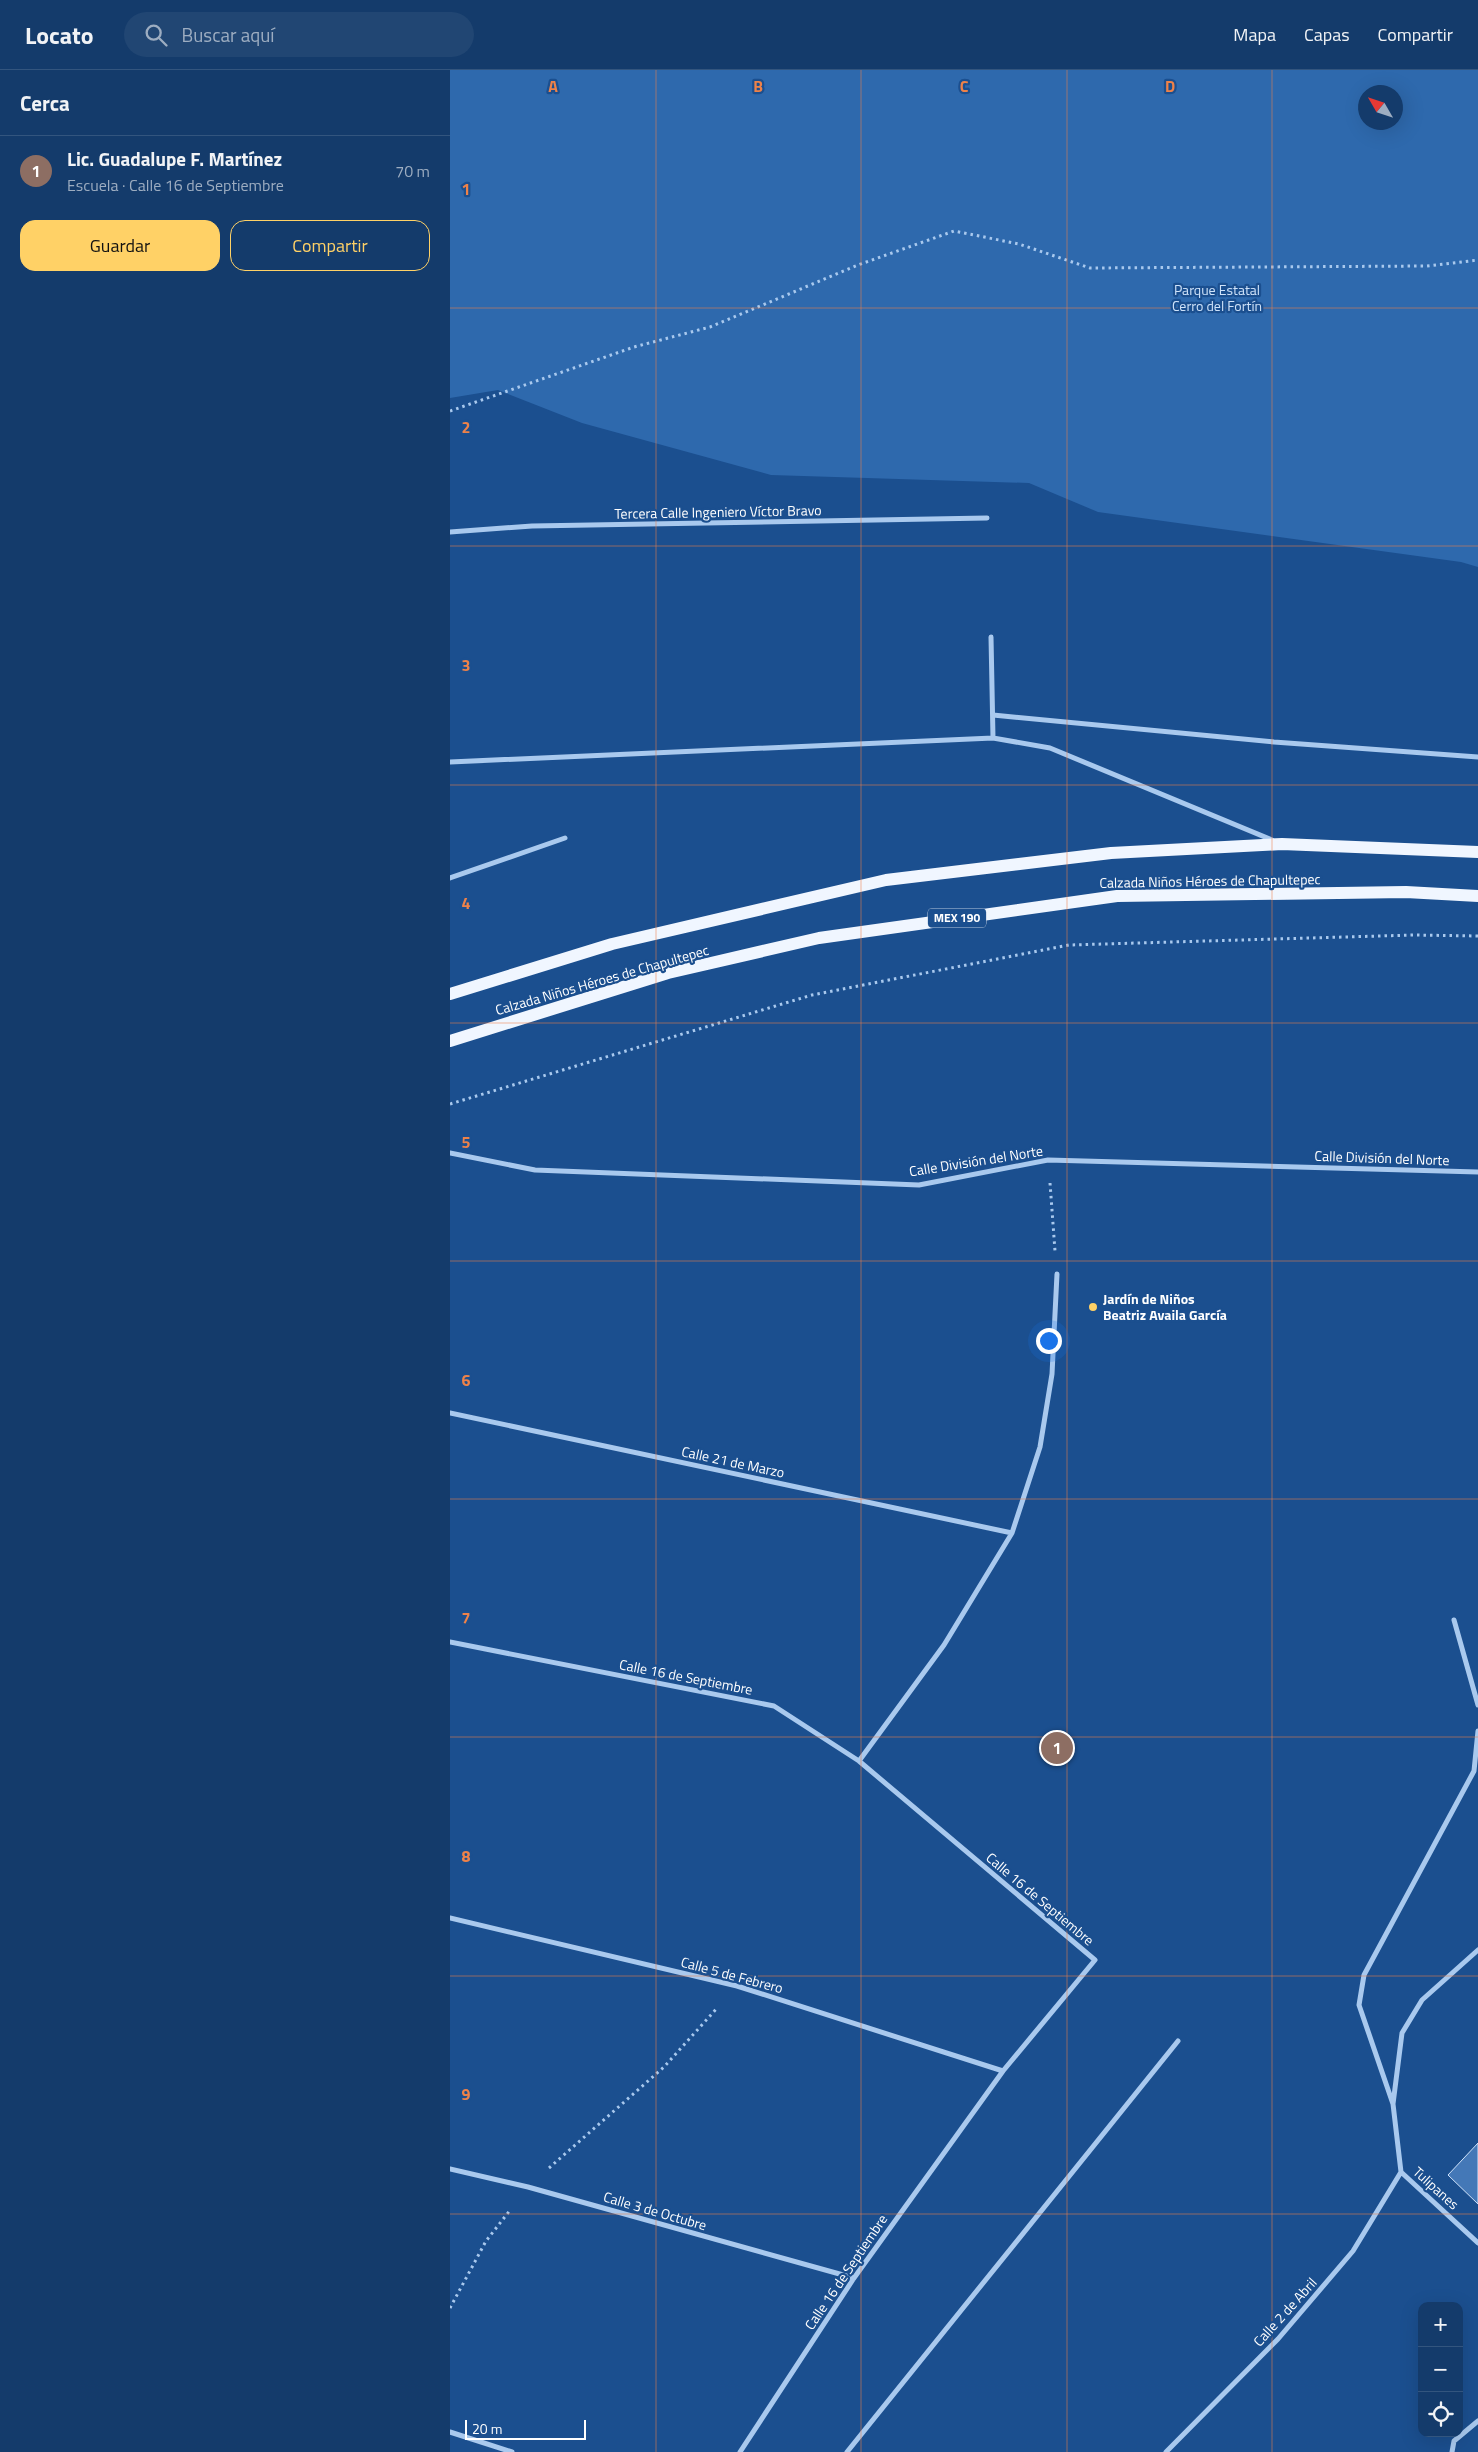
<!DOCTYPE html>
<html lang="es">
<meta charset="utf-8">
<style>
body{margin:0;font-family:"Titillium Web",sans-serif;background:#214673;color:#f1f3f6}
.controls{position:absolute;right:15px;bottom:15px;display:grid;overflow:hidden;border-radius:10px;box-shadow:0 5px 20px #0002}
.controls button{width:45px;height:45px;display:grid;place-items:center;padding:0;border:0;border-bottom:1px solid #33557e;background:#143b6b;color:#f1f3f6;font:25px sans-serif}
.compass{position:absolute;left:908px;top:15px;width:45px;height:45px;border-radius:50%;background:#143b6b;box-shadow:0 5px 20px #0002;rotate:309deg}
.scale{position:absolute;left:15px;bottom:12px;width:121px;box-sizing:border-box;padding-left:5px;border:2px solid #fff;border-top:0;font-size:14px;line-height:18px;white-space:nowrap;color:#fff;-webkit-text-stroke:4px #1b4f8f;paint-order:stroke}
.you{position:absolute;left:598px;top:1270px;width:18px;height:18px;margin:-12px;border:4px solid #fff;border-radius:50%;background:#1a73e8;box-shadow:0 0 0 8px #1a73e833}
.badge{display:grid;place-items:center;width:32px;height:32px;border-radius:50%;background:#ffd166;color:#fff;font-size:16px;font-weight:700}
.pin{position:absolute;translate:-50% -50%;border:2px solid #fff;box-shadow:0 1px 5px #0006}
.list{margin:0;padding:0;list-style:none}
h2{display:flex;justify-content:space-between;align-items:center;height:65px;margin:0;padding:0 20px;font-size:21px}
h2 small{font-size:16px;font-weight:400;color:#9dadc1}
.list li{display:grid;grid-template-columns:32px 1fr auto;gap:15px;align-items:center;box-sizing:border-box;height:70px;padding:0 20px;border-top:1px solid #33557e}
.list b{display:block;font-size:19px;white-space:nowrap}
.list p{margin:0;font-size:16px;white-space:nowrap;color:#9dadc1}
.list em{font-size:16px;font-style:normal;color:#9dadc1}
.actions{display:flex;gap:10px;padding:15px 20px}
.actions a{flex:1;padding:11px 0;border:1px solid #ffd166;border-radius:15px;text-align:center;font-size:18px;color:#ffd166}
.actions .main{background:#ffd166;color:#111}
.icon{flex:none;width:28px;height:28px;fill:none;stroke:currentColor;stroke-width:2;stroke-linecap:round;stroke-linejoin:round}
.map{position:relative;flex:none;width:1028px;height:2382px;overflow:hidden}
header{display:flex;align-items:center;gap:30px;box-sizing:border-box;height:70px;padding:0 25px;background:#143b6b;border-bottom:1px solid #33557e}
header strong{font-size:24px}
nav{display:flex;gap:28px;margin-inline-start:auto;font-size:18px}
.search{width:350px;height:45px;background:#214673;display:flex;align-items:center;gap:12px;box-sizing:border-box;padding:0 18px;border-radius:28px;color:#9dadc1;font-size:19px}
main{display:flex}
aside{flex:1;background:#143b6b}
.map>svg:first-child{display:block}
.green{fill:#2e69ad;fill-rule:evenodd}
.building{fill:#4478b7;stroke:#cfe3fa}
.lines{fill:none;stroke-linecap:round;stroke-linejoin:round}
.path{stroke:#a9c9ee;stroke-width:3;stroke-dasharray:2.5 4;stroke-linecap:butt}
.street{stroke:#a9c9ee;stroke-width:5}
.primary{stroke:#f0f6ff;stroke-width:12}
.grid{fill:none;stroke:#ee8249;stroke-width:1;stroke-opacity:0.55}
.poi-dot{fill:#ffd166;stroke:#1b4f8f;stroke-width:2}
.labels{text-anchor:middle;stroke-width:4.5;stroke-linejoin:round;paint-order:stroke}
.shield{fill:#1b4f8f;stroke:#bbcadd;stroke-width:1}
.shield-label{font-size:12px;font-weight:bold;fill:#fff}
.park-label{font-size:14px;fill:#cfe3fa;stroke:#1b4f8f}
.street-label{font-size:14px;fill:#fff;stroke:#1b4f8f}
.poi-label{font-size:14px;font-weight:bold;fill:#fff;stroke:#1b4f8f;text-anchor:start}
.grid-label{font-size:16px;text-anchor:middle;font-weight:bold;fill:#ee8249;stroke:#1b4f8f;stroke-width:4.5;stroke-linejoin:round;paint-order:stroke}
</style>
<header>
<strong>Locato</strong>
<div class="search"><svg class="icon" aria-label="search" viewBox="0 0 24 24"><circle cx="10" cy="10" r="6"/><path d="M15 15l6 6"/></svg>Buscar aquí</div>
<nav><a>Mapa</a><a>Capas</a><a>Compartir</a></nav>
</header>
<main>
<aside>
<h2>Cerca<small></small></h2>
<ul class="list">
<li><span class="badge" style="background:#8d6e63">1</span><div><b>Lic. Guadalupe F. Martínez</b><p>Escuela · Calle 16 de Septiembre</p></div><em>70 m</em></li>
</ul>
<div class="actions"><a class="main">Guardar</a><a>Compartir</a></div>
</aside>
<div class="map">
<svg width="1028" height="2382" viewBox="0 0 1028 2382">
<rect width="100%" height="100%" fill="#1b4f8f"/>
<path class="green" d="M0,0H1028V497L1011,492L648,442L579,413L321,405L132,353L48,320L0,328ZM916,22H946V52H916Z"/>
<path class="building" d="M1028,2073V2134L998,2105Z"/>
<g class="lines">
<path class="path" d="M0,341L184,277L260,257L408,195L504,161L569,174L640,198L977,196L1028,190
M0,1034L362,925L619,875L963,865L1028,866
M600,1113L605,1181
M99,2098L214,1997L268,1937
M0,2238L36,2171L61,2139"/>
<path class="street" d="M0,462L82,456L537,448
M541,567L543,668
M543,645L824,672L1028,687
M0,692L543,668L600,678L822,770
M0,808L115,768
M0,1083L85,1100L469,1115L598,1090L1028,1102
M0,1343L562,1463
M1004,1550L1028,1635
M0,1572L324,1636L409,1691L645,1890L553,2001L404,2208L290,2382
M409,1691L494,1575L562,1463L590,1377L602,1304L607,1204
M0,1848L287,1916L553,2001
M943,2034L909,1935L914,1905L1024,1701L1028,1661
M0,2099L78,2117L404,2208
M951,2102L943,2034L952,1963L972,1930L1028,1880
M951,2102L1028,2173
M0,2362L62,2382
M397,2382L728,1971
M716,2382L828,2269L903,2181L951,2102
M1002,2382L1004,2371L1028,2351"/>
<path class="primary" d="M0,924L162,874L436,810L661,783L832,774L1028,782
M0,971L218,903L369,868L667,826L956,822L1028,826"/>
</g>
<path class="grid" d="M206,0V2382M411,0V2382M617,0V2382M822,0V2382M0,238H1028M0,476H1028M0,715H1028M0,953H1028M0,1191H1028M0,1429H1028M0,1667H1028M0,1906H1028M0,2144H1028"/>
<circle class="poi-dot" cx="643" cy="1237" r="5"/>
<g class="labels">
<rect class="shield" x="478" y="838.5" width="58" height="19" rx="4"/>
<g class="shield-label">
<text x="507" y="852">MEX 190</text>
</g>
<g class="park-label">
<text x="767" y="225">Parque Estatal<tspan x="767" dy="16">Cerro del Fortín</tspan></text>
</g>
<g class="street-label">
<text transform="translate(268 442) rotate(-1)" y="5">Tercera Calle Ingeniero Víctor Bravo</text>
<text transform="translate(760 811) rotate(-1)" y="5">Calzada Niños Héroes de Chapultepec</text>
<text transform="translate(152 910) rotate(-16)" y="5">Calzada Niños Héroes de Chapultepec</text>
<text transform="translate(932 1088) rotate(2)" y="5">Calle División del Norte</text>
<text transform="translate(526 1091) rotate(-9)" y="5">Calle División del Norte</text>
<text transform="translate(283 1392) rotate(12)" y="5">Calle 21 de Marzo</text>
<text transform="translate(236 1607) rotate(11)" y="5">Calle 16 de Septiembre</text>
<text transform="translate(590 1829) rotate(40)" y="5">Calle 16 de Septiembre</text>
<text transform="translate(282 1905) rotate(15)" y="5">Calle 5 de Febrero</text>
<text transform="translate(986 2118) rotate(42)" y="5">Tulipanes</text>
<text transform="translate(205 2141) rotate(16)" y="5">Calle 3 de Octubre</text>
<text transform="translate(396 2202) rotate(-56)" y="5">Calle 16 de Septiembre</text>
<text transform="translate(835 2242) rotate(-48)" y="5">Calle 2 de Abril</text>
</g>
<g class="poi-label">
<text x="653" y="1234">Jardín de Niños<tspan x="653" dy="16">Beatriz Availa García</tspan></text>
</g>
</g>
<g class="grid-label">
<text x="103" y="22">A</text>
<text x="308" y="22">B</text>
<text x="514" y="22">C</text>
<text x="720" y="22">D</text>
<text x="16" y="125">1</text>
<text x="16" y="363">2</text>
<text x="16" y="601">3</text>
<text x="16" y="839">4</text>
<text x="16" y="1078">5</text>
<text x="16" y="1316">6</text>
<text x="16" y="1554">7</text>
<text x="16" y="1792">8</text>
<text x="16" y="2030">9</text>
</g>
</svg>
<div class="controls">
<button>+</button>
<button>−</button>
<button><svg class="icon" aria-label="locate" viewBox="0 0 24 24"><circle cx="12" cy="12" r="6"/><path d="M12 2v4M12 18v4M2 12h4M18 12h4"/></svg></button>
</div>
<svg class="compass" viewBox="-18 -18 36 36"><path d="M0-13l5 13h-10z" fill="#e53935"/><path d="M0 13l5-13h-10z" fill="#9dadc1"/></svg>
<div class="scale">20 m</div>
<div class="you"></div>
<div class="pin badge" style="left:607px;top:1678px;background:#8d6e63">1</div>
</div>
</main>
